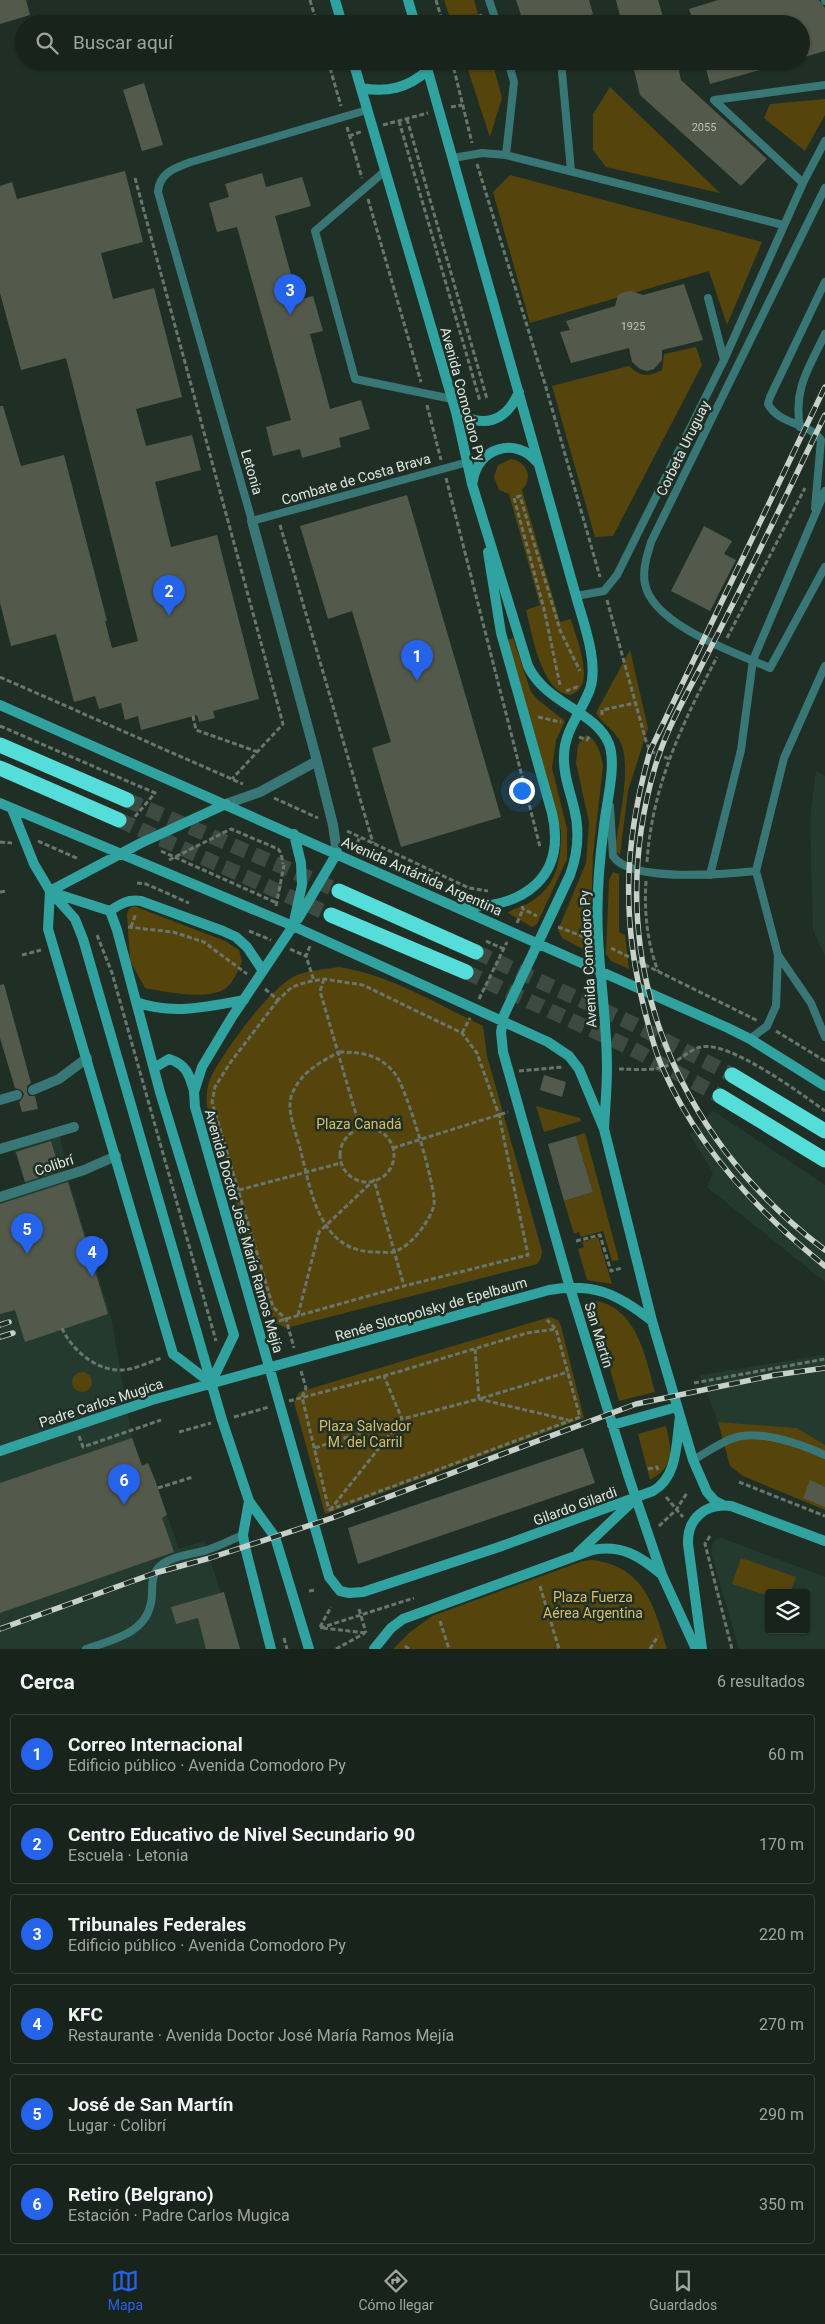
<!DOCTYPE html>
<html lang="es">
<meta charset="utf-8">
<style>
body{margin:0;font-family:Roboto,sans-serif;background:#252f29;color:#f1f3f6}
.controls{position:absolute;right:15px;bottom:15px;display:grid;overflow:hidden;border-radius:5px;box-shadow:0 1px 4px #0004}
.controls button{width:45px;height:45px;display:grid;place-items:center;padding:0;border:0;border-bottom:1px solid #36403b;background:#18231c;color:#f1f3f6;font:25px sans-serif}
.you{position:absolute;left:521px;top:790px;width:18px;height:18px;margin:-12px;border:4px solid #fff;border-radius:50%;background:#1a73e8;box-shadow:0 0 0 8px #1a73e833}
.badge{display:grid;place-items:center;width:32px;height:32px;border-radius:50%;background:#2563eb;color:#fff;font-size:16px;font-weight:700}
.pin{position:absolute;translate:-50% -41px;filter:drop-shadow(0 1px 2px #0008)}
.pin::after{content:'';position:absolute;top:26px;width:18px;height:15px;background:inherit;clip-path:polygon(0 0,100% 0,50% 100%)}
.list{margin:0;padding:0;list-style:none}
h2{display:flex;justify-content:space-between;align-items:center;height:65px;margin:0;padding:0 20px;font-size:21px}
h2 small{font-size:16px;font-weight:400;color:#9fa4a3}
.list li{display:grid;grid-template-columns:32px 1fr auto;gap:15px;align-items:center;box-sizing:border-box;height:80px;margin:0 10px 10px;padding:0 10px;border:1px solid #36403b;border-radius:5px}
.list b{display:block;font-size:19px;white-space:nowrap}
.list p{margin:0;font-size:16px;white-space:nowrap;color:#9fa4a3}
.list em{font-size:16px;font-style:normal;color:#9fa4a3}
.icon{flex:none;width:28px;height:28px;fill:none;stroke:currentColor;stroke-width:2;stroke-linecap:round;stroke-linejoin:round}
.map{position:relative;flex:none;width:825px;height:1649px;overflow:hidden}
.search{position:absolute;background:#18231c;box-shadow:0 1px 4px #0004;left:15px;right:15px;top:15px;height:55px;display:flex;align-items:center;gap:12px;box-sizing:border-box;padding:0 18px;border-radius:28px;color:#9fa4a3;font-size:19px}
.sheet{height:605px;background:#18231c}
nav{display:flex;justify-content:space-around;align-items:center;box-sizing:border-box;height:70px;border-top:1px solid #36403b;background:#18231c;font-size:14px;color:#9fa4a3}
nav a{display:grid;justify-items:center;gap:2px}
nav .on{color:#2563eb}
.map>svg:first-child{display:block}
.built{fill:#253a2e;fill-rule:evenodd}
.green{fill:#55440b}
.building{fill:#545a4b}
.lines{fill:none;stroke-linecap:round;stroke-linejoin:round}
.highway-tunnel{stroke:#3c4a42;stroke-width:15;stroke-dasharray:15 8;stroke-linecap:butt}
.path{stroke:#69766e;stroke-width:3;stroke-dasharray:5 2.5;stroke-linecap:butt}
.lane{stroke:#387776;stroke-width:8}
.street{stroke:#387776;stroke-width:10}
.secondary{stroke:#30a3a0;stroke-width:10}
.highway{stroke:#55ddda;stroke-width:15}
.rail-casing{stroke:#c7d0ca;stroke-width:5.5}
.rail{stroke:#202f26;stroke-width:4;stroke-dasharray:11;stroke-linecap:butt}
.labels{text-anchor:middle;stroke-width:5;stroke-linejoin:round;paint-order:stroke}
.number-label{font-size:11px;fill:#bbc3bb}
.street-label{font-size:14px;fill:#dde6e0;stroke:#202f26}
.park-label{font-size:14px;fill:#dcbd63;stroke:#202f26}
</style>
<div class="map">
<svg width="825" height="1649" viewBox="0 0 825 1649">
<rect width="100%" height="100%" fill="#202f26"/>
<path class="built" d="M816,771L825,776V956L813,930L810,820Z
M713,1111L825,1185V1282L707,1187L713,1173L690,1135Z
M60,1136L68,1178L111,1317L132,1438L142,1465L148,1463L179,1549L204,1541L239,1649H0V1200L28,1192L14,1150Z
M825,1355V1445L797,1428L718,1422L700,1375Z
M722,1538L825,1577V1649H739L711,1553L713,1543L717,1539ZM769,1593H806V1630H769Z"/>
<path class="green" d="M444,0H474L481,24H452Z
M465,61H492L502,98L490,137Z
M610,87L720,193L606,167L593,150V114Z
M825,99V115L805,151L764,118L770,104Z
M510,175L762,242L727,325L709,271L530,323L493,192Z
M696,347L702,365L613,536L595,537L552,386L629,366C641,377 648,377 662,370L664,354Z
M511,459C528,462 533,478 522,490L560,622L571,619C576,639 598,687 570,695C541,692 532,633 526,610L540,605L509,494L499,490L494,477L498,465Z
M513,638L531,692L538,700L565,721L556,740L552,768L567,829V859L537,924L532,927L508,913C513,908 522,907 529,903C557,887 561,860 561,831L508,640Z
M630,650L648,728L628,791L620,855L617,852L616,843C620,818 630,769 622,746C618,732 603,725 596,713Z
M586,735C597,739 601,754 603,766L593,855L590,942L588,947L583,949L562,938L558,930L586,863L589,822L576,763L578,745Z
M613,872L619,874V932L625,935L629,969L611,961L606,954L609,880Z
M134,906L225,941L239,950L242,962C238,970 233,983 226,988C208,1001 166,992 145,988L130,961L127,914L129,909Z
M339,967C390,975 437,1004 483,1026L487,1056L542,1251L541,1258L537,1264L286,1328L276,1323L267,1313L207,1106C206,1095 207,1083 213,1073C228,1046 270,987 297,975C310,970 326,969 339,967Z
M536,1106L580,1118L581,1121L544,1132Z
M585,1133L619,1260L612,1261L603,1231L581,1237L579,1232L574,1234L564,1201L593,1192L576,1136Z
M598,1237L612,1284L587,1280L578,1249L584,1247L582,1242Z
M596,1301C637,1308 646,1358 655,1392L619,1401L592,1305Z
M550,1317L558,1320L561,1326L584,1418L325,1514L294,1402L299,1392Z
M72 1382a10 10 0 1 1 20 0a10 10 0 1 1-20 0Z
M718,1422L797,1428L825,1445V1510L743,1476L730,1466Z
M666,1426C672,1451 675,1466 650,1480L638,1434Z
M741,1558L796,1577L790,1593H769V1596L732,1584Z
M593,1560C645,1567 654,1606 667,1649H393L409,1633L432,1616L583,1561Z"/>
<path class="building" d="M0,0H26L30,15L0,24Z
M516,0H589L593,14L564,24H524Z
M616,0H658L665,24H622Z
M718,0H819L825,8V51L801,58V24H694L689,9Z
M632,61H677L681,80L767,159L741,186L640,95Z
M704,61H776L777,65L710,84Z
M144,83L163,145L142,151L123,90Z
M125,171L143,242L101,253L113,299L154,288L182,397L136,409L146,446L192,435L201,470L155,482L171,547L217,535L259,699L213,711L215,718L199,722L197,715L141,730L138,716L125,720L121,703L99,709L95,696L74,702L56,634L11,646L0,603V406H3L21,466L64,455L107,621H105L112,648L138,641L66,358L21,370L0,293V186L12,182L17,199Z
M262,173L266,187L302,177L311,206L275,216L298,300L313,296L323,331L310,334L330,409L361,400L370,429L339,438L341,447L302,458L300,449L273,456L266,427L291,420L237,227L217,232L209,203L229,197L225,184Z
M684,284L703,340L662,350V360L654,369L647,371L640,369L632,362L629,348L571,363L560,332L570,330L566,321L615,306L618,295L624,292L631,291L643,295Z
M407,495L501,817L401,847L372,748L391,742L352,611L328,619L300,526Z
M704,526L732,541L724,554L736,560L710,611L671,591Z
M4,984L31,1083L27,1086V1092L29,1096H35L38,1109L22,1112L19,1102L22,1099L24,1094L21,1090L15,1088L0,1038V985Z
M544,1075L566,1082L562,1097L540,1090Z
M576,1136L593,1192L564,1201L548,1144Z
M51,1141L60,1171L25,1182L16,1152Z
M68,1182L108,1314L25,1342L15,1310L0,1314V1204Z
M132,1438L142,1466L148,1463L155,1480L167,1515L162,1518L174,1552L0,1613V1483Z
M583,1448L595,1483L358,1564L348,1528Z
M810,1480L825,1487V1507L803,1498Z
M224,1592L240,1649H206L198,1618L176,1624L171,1607Z"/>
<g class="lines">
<path class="highway-tunnel" d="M127,800L339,891
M119,820L331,915
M476,952L631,1023L732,1075
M466,972L631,1048L720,1096"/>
<path class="path" d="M310,0L317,24
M436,0L443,24
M457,24L482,15
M328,61L341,106
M452,61L472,143
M451,107L462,105
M407,119L487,399
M399,121L480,401
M383,125L428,113
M347,127L362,178
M349,136L363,131
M477,164L545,384L600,577
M135,178L283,724L232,779
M368,199L421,382
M427,405L441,460
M446,478L540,847
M280,525L373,843
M607,600L646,741L650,751L669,759
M727,638L805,488
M0,677L243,784
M560,685L544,609L514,498L520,496L560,630L580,671
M566,691L577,687L579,689
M602,715V710L635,703
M193,716L196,730L258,752
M538,717L561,722
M0,726L155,793L133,819
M579,737L587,740L590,735
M274,798L318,818
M347,831L469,888L488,891
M38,841L79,859
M0,842L12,843
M354,850L360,837
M161,851L277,903
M169,860L231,829L278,849L281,853L283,864
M647,862C652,786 682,724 717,657
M646,881C644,912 647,942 658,971
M137,883L146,884L189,903
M0,892L6,891
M276,906L284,865
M522,906L523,909L537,916
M517,923L523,909
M128,927L173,932L204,942L247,974
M131,927L136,913
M558,927L587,938
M249,931L271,940
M97,935L112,973L216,1341
M486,941L504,949
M310,946L306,956L314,981
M611,948L758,1021
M290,949L306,956
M22,955L41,950
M324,979L320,991L360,1128
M265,989L278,1000L292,987L307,982L324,979L363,985L462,1033L477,1053L499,1115L528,1255L404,1286L268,1324
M479,999L507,942
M278,1000L230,1063L215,1087L212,1102L273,1307L286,1319L294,1348
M776,1031L825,1061
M462,1033L470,1018
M339,1052C363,1052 381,1055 396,1075C406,1088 437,1189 434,1205C430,1221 410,1248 393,1252C388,1253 380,1252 374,1252C319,1251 311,1191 300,1148C296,1133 287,1112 291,1097C299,1073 319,1063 339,1052Z
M619,1069C636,1069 656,1072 671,1064C681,1059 691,1049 701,1047C728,1040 802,1094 825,1111
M519,1071L563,1067
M340 1155a27 27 0 1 1 54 0a27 27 0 1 1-54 0Z
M393,1148L508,1112
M239,1190L341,1163
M576,1241L600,1235L611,1271L622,1268
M87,1245L103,1240
M298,1315L319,1232L374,1180L404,1286
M62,1328C71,1349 96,1371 121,1370C134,1370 149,1362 162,1358
M475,1349L479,1399L568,1372
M301,1371L306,1388L302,1397L329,1510
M694,1383L825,1359
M289,1401L384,1376L527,1333L556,1329
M234,1417L269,1407
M179,1432L211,1423
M79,1436L83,1447L161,1420
M315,1448L402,1419L384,1376
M648,1469L657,1467L658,1470
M739,1482L825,1516
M158,1488L193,1477
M666,1497L683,1517
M329,1510L580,1417L556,1329L547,1320
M330,1510L402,1419L479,1399L568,1420
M659,1526L676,1510L687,1493
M710,1536L705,1544L732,1649
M540,1586L559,1649
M309,1591L315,1590
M359,1609L366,1633
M440,1621L449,1649
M320,1627L331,1607
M320,1628L414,1598
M323,1628L366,1633
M284,1638L287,1649
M405,1646L409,1649
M336,1649L365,1633
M650,1649L658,1636"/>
<path class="lane" d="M489,0L497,24
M825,0V1
M562,72L571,171
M367,110L191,162C175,168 159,173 158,192L252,521L468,462
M506,155L783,225
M453,158L482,153L506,155L514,82L508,61
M385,171L315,231L355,379L452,399
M803,183L714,100L825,85
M825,188L651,542C647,556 642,570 645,584C653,625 736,653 770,668L825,567
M708,298L724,360
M800,427C793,389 809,368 825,334
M815,508L821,440C809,422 780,426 768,404L770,397L825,282
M576,596L604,591L617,575L724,360L803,183L825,141
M825,666L784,758L756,871L778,955L811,1003L825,1037
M610,806L613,856C630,883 726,874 756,871
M710,875L741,750L753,660L825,491
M750,1039L767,1026L776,1006L778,955
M693,1460C706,1453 718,1444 731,1439C758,1428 800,1444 825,1455
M86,1649C115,1639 150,1633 152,1595C152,1584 152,1574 160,1566C171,1556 194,1554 207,1550C220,1546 231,1540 243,1535"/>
<path class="street" d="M252,521L317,761
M226,804L260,792L317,761L333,825L337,853
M33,1090L59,1079L87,1058
M0,1100L17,1095
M0,1149L74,1127
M0,1197L84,1170L116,1156"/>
<path class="secondary" d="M335,0L342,24
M408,0L415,24
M353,61L456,412L472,484L528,666C546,704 596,711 609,744C617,765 606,804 604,826C599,863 596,899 598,936C600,980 607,1024 607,1068C607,1088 605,1109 604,1129
M425,61L576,596C583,622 599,662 590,689C582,711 564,731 564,756C563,774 570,791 574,808C580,831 578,853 570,875L504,1015L501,1032L503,1052L570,1288L629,1478L662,1575L696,1649
M361,88C387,93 408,88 428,70
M456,412C483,429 506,422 519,392
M473,481C477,448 516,436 537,462
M0,705L728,1028L750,1039L825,1086
M0,803L293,926L502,1021L548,1042L569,1056L579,1069L604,1129L652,1321L693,1460L707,1492L715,1501L723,1505
M12,809L34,864L50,891L75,919L83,939L222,1420L249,1501L275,1537L309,1649
M294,834L301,863L302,885L293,926L232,1017L202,1067L194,1092L195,1107L329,1577L340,1591L349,1593L363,1592L499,1547L653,1491C678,1477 676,1443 680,1417
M50,891L48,929L173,1354L211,1383
M50,891L141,843L226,804
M51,892L110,911L117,930L160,1092L234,1335L211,1383
M462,907C523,908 567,878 552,813L501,633L488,552
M110,911C120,904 128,899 141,901L223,931L236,937L247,947L263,971
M298,919L337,853
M136,1002C171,1015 207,1007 244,1000
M154,1068L169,1059C187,1065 189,1074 194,1091
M612,1425L677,1407
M0,1451L152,1400L549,1290C593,1282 618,1294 652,1321
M249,1501L243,1535L245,1547L271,1649
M578,1553L633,1501
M374,1649L391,1628L403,1619L592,1550C621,1544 640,1556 661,1574
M702,1649L688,1544C687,1518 706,1503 731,1506L825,1541"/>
<path class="highway" d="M0,745L127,800
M0,768L119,820
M339,891L476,952
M331,915L466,972
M732,1075L825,1131
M720,1096L825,1160"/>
<defs>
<path id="rail" d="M825,387L650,751C624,843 621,918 645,1012C650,1031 655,1052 663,1069C698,1148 759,1213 825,1266
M825,415C788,491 752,568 713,643C693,684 668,723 655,767C600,954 672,1135 825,1250
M0,1325L9,1322
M0,1337L13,1333
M0,1629L155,1573L210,1558L332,1518L636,1404L775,1375L825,1368"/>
</defs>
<use href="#rail" class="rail-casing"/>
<use href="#rail" class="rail"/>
</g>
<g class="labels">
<g class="number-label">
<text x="704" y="131">2055</text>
<text x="633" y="330">1925</text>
</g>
<g class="street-label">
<text transform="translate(463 394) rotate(75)" y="5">Avenida Comodoro Py</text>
<text transform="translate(683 448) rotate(-64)" y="5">Corbeta Uruguay</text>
<text transform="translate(252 472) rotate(74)" y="5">Letonia</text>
<text transform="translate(356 479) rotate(-16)" y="5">Combate de Costa Brava</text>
<text transform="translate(422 876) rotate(24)" y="5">Avenida Antártida Argentina</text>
<text transform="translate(588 959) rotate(-93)" y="5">Avenida Comodoro Py</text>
<text transform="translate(54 1165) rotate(-18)" y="5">Colibrí</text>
<text transform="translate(244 1231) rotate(74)" y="5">Avenida Doctor José María Ramos Mejía</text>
<text transform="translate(431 1309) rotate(-16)" y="5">Renée Slotopolsky de Epelbaum</text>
<text transform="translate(599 1335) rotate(73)" y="5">San Martín</text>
<text transform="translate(101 1403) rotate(-18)" y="5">Padre Carlos Mugica</text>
<text transform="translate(575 1506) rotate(-20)" y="5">Gilardo Gilardi</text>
</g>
<g class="park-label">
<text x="359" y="1129">Plaza Canadá</text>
<text x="365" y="1431">Plaza Salvador<tspan x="365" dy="16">M. del Carril</tspan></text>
<text x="593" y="1602">Plaza Fuerza<tspan x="593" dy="16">Aérea Argentina</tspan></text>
</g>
</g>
</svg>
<div class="controls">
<button><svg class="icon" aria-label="layers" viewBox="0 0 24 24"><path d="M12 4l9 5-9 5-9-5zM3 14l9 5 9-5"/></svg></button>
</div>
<div class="you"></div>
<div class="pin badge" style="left:417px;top:681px">1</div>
<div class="pin badge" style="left:169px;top:616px">2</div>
<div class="pin badge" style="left:290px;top:315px">3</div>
<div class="pin badge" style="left:92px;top:1277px">4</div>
<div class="pin badge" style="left:27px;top:1254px">5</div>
<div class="pin badge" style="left:124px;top:1505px">6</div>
<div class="search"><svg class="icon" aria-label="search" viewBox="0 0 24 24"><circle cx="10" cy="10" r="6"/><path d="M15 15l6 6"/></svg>Buscar aquí</div>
</div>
<section class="sheet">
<h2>Cerca<small>6 resultados</small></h2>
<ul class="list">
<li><span class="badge">1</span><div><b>Correo Internacional</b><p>Edificio público · Avenida Comodoro Py</p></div><em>60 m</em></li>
<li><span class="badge">2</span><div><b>Centro Educativo de Nivel Secundario 90</b><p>Escuela · Letonia</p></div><em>170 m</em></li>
<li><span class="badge">3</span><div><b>Tribunales Federales</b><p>Edificio público · Avenida Comodoro Py</p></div><em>220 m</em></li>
<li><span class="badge">4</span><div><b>KFC</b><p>Restaurante · Avenida Doctor José María Ramos Mejía</p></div><em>270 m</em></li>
<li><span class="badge">5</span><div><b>José de San Martín</b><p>Lugar · Colibrí</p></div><em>290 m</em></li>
<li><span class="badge">6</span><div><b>Retiro (Belgrano)</b><p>Estación · Padre Carlos Mugica</p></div><em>350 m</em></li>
</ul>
</section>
<nav>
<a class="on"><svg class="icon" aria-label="map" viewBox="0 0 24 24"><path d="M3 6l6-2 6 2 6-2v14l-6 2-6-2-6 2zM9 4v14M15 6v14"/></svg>Mapa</a>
<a><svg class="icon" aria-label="directions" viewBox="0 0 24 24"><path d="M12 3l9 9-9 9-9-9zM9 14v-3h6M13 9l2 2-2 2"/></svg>Cómo llegar</a>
<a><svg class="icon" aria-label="saved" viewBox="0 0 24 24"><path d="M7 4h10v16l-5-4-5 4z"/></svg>Guardados</a>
</nav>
